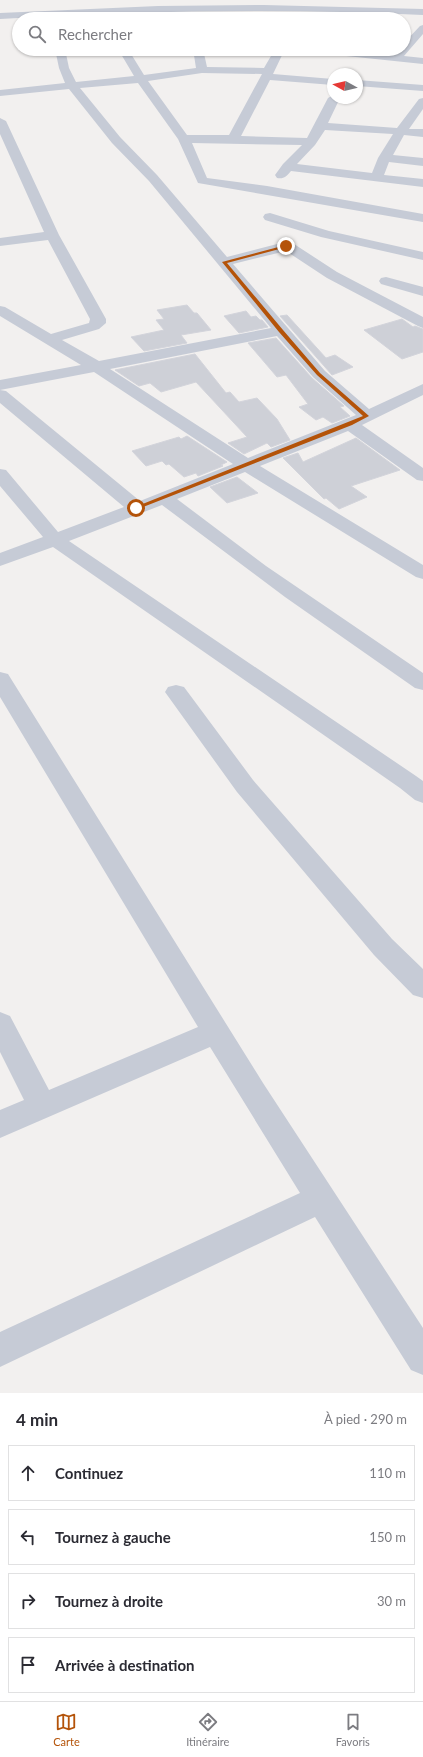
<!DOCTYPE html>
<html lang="fr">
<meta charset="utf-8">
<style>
body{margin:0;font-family:Lato,sans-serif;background:#f2f2f3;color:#2b2b33}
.compass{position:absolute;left:327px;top:68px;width:36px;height:36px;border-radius:50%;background:#fff;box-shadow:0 1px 3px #0004;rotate:278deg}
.stop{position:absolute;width:12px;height:12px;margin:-9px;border:3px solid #b45309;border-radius:50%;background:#fff}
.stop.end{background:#b45309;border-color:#fff;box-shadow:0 1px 4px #0008}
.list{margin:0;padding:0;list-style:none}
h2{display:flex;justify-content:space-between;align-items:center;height:52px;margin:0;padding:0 16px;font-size:17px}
h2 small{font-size:13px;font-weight:400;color:#7c7c81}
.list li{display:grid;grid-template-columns:26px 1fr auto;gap:12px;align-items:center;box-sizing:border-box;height:56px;margin:0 8px 8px;padding:0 8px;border:1px solid #e1e1e2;border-radius:0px}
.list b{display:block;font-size:15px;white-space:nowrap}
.list em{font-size:13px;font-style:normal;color:#7c7c81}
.icon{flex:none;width:22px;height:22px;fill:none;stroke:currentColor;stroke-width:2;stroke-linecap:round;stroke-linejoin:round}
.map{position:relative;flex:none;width:423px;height:1393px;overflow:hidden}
.search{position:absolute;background:#fff;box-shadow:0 1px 3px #0004;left:12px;right:12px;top:12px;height:44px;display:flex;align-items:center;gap:10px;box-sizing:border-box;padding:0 14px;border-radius:22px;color:#7c7c81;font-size:15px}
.sheet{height:308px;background:#fff}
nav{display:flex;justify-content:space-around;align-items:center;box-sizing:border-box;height:56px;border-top:1px solid #e1e1e2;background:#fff;font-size:11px;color:#7c7c81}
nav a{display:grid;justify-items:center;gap:2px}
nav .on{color:#b45309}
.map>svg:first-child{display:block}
.building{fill:#ced0d7;stroke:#d3d4db}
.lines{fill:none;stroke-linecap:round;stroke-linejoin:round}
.minor{fill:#c6cbd6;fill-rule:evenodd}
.route{fill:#b45309}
</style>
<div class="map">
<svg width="423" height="1393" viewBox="0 0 423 1393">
<rect width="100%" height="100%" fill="#f2f0ef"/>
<path class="building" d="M187,305L194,313H197L211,330L181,335L187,343L144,351L131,337L164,330L156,320L164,319L157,310Z
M246,311L251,317L256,316L260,320H262L268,327L239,333L224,316Z
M287,315L326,358L335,355L353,367L332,375L280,316Z
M402,319L413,327L415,326L423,329V352L402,359L364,330Z
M276,338L312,378L344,406L340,407L350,416L332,423L323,417L316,420L299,407L308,404L286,375L277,377L248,343Z
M195,354L226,393L230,392L239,402L257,398L277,419L290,440L271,447L267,443L244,454L228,443L247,437L196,382L161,392L150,383L139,386L115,370Z
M187,436L227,462L221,465L223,466L198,476L196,473L184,477L169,464L166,465L162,461L146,466L132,451L179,437L181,439Z
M356,438L400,470L351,486L367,497L339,509L326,498L324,499L283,458L298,453L303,462Z
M237,477L258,493L227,503L210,487Z"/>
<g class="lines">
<path class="minor" d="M264,5L423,9V15C282,8 141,11 0,19V13L158,6Z
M423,25V34L404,56L423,58V64L308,52L303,49H337L393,55L399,49H404V43L420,26Z
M55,49H65L69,68L76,82L134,76L118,49H128L144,75L196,68L193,49H203L207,67L264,68L275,49H285L273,74L333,79V85L270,80L241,136L307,138L328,98L333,95V98H340L328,123L397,128L419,99L423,98V109L409,129H423V137L404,135L393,155L423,158V166L389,162L384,175L423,179V187L291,171C286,177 284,179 277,178L275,175L283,164L302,145L192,143L207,178L267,186L423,214V222L198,183L178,139L138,83L80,88L120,137L157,175L227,257L281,243L294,244L337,272L423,317V328L418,326L327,278L286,251L233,264L325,371L369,409L423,384V395L362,425L423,468V481L417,480L348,431L260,466L423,565V579L416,577L245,472L177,499L266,566L423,673V690L415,688L285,597L162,505L69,541L416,776L423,781V803L415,800L400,788L53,547L0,566V553L43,537L0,486V469L6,470L58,532L124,507L0,403V390L6,391L140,501L233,464L94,372L0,390V380L81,365L0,316V306L5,307L51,334L89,323L90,319L48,240L0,246V238L44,232L0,134V118L6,121L59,235L106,319V323L99,329L62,340L99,361L271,328L149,181L112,143L69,89L0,96V90L65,83L59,68ZM202,73L262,74L229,135H187L148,81ZM325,130L393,134L378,158L372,173L297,164L315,145ZM277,336L313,377L356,415L248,458L110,369Z
M357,80L423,85V91L357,86Z
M270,213L329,231L423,252V260L321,237L265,220L263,217L265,214Z
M386,277L423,287V296L381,284L379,281L381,278Z
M0,672L8,674L263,1083L423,1328V1375L411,1370L315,1217L0,1367V1332L300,1193L210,1047L0,1138V1110L24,1100L0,1052V1012L10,1016L49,1090L198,1027L0,697Z
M176,685L184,687L253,780L392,939L423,969V998L413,995L374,955L237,792L165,692L168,687Z"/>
</g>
<path class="route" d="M286,245L287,247L227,263L283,330L320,373L369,416L352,425L138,509H135V507L363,416L317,375L279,332L222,262Z"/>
</svg>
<svg class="compass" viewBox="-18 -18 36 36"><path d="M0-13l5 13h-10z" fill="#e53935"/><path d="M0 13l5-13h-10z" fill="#7c7c81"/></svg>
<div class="stop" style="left:136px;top:508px"></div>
<div class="stop end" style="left:286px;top:246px"></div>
<div class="search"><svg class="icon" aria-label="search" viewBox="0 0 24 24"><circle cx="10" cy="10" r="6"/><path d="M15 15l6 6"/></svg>Rechercher</div>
</div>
<section class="sheet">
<h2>4 min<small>À pied · 290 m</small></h2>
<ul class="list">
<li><svg class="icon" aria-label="ahead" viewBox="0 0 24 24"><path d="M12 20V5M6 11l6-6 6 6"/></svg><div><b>Continuez</b></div><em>110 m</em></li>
<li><svg class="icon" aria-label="left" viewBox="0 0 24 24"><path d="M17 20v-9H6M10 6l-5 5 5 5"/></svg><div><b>Tournez à gauche</b></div><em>150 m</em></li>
<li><svg class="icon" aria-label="right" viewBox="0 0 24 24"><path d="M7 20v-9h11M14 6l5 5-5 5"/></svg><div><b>Tournez à droite</b></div><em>30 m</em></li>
<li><svg class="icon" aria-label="arrive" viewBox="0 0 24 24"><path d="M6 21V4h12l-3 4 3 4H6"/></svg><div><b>Arrivée à destination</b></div></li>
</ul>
</section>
<nav>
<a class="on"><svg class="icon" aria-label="map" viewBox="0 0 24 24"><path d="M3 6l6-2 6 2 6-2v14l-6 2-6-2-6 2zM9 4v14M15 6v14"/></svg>Carte</a>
<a><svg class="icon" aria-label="directions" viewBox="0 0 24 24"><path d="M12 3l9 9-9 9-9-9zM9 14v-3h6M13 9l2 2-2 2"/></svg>Itinéraire</a>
<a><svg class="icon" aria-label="saved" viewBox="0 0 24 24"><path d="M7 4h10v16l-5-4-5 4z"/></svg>Favoris</a>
</nav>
